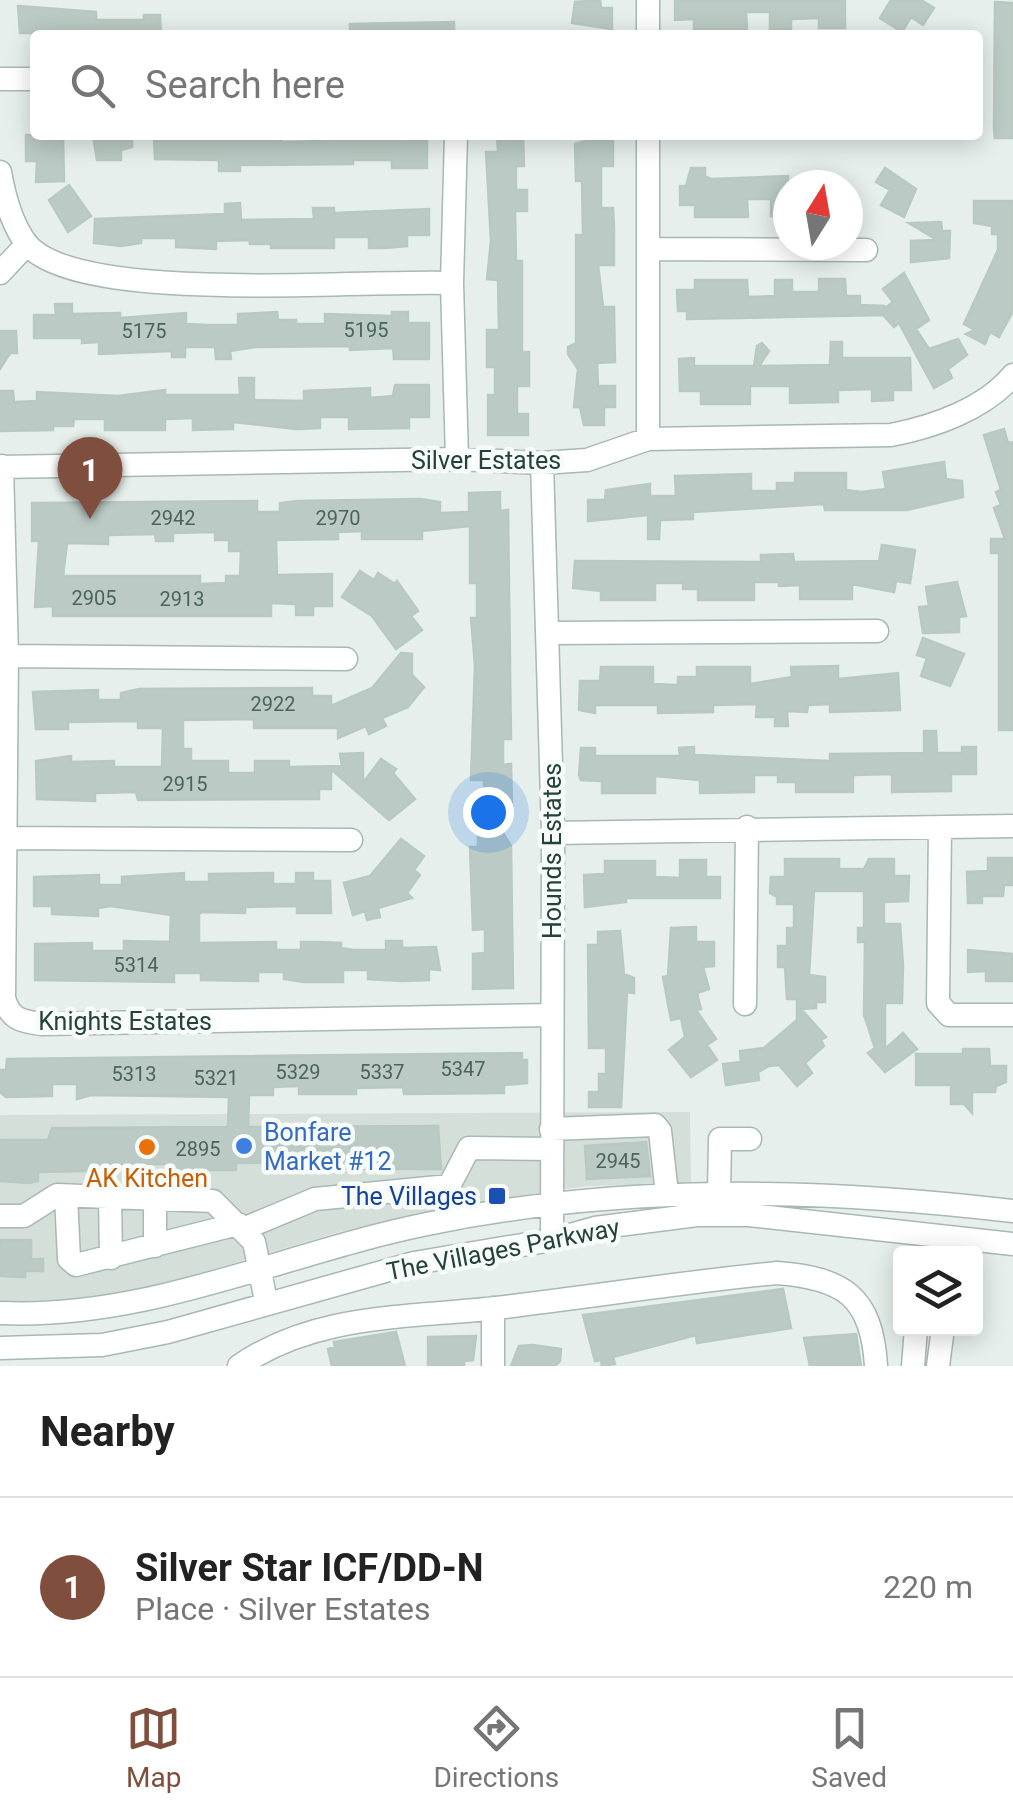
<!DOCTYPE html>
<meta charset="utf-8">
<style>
body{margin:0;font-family:Roboto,sans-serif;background:#f2f2f2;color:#222}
.controls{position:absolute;right:30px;bottom:30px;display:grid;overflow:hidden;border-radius:10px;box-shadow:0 5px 25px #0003}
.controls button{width:90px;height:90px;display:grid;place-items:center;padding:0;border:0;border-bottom:2px solid #e0e0e0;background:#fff;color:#222;font:50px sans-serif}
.compass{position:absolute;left:773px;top:170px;width:90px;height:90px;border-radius:50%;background:#fff;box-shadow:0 5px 25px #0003;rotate:11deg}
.you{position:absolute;left:488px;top:812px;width:35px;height:35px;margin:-25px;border:8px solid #fff;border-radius:50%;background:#1a73e8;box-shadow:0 0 0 15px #1a73e833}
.badge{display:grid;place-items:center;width:65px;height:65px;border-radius:50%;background:#804e3d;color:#fff;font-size:32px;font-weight:700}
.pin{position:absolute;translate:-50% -82px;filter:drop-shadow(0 2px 5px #0008)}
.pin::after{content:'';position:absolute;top:52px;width:35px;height:30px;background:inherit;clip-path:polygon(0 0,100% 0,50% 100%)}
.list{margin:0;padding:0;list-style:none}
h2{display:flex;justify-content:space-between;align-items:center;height:130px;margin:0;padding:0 40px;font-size:42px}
h2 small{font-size:32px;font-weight:400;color:#767676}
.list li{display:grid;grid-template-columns:65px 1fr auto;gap:30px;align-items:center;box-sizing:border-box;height:180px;padding:0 40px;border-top:2px solid #e0e0e0}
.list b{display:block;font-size:38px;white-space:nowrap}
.list p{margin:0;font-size:32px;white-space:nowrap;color:#767676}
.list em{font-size:32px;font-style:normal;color:#767676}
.icon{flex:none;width:55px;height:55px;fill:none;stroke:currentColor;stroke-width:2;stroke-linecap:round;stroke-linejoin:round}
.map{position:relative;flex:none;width:1013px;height:1366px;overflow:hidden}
.search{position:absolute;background:#fff;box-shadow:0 5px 25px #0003;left:30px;right:30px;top:30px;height:110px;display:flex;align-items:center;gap:25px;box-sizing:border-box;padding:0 35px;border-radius:10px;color:#767676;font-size:38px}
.sheet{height:310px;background:#fff}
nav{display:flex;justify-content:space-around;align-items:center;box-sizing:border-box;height:140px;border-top:2px solid #e0e0e0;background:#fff;font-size:28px;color:#767676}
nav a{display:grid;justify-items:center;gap:5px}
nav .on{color:#804e3d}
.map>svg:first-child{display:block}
.built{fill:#d4dfda}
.building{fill:#bbcac4;stroke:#b8c9c2;stroke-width:2.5;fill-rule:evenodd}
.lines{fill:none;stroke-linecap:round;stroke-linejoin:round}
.minor-casing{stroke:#a8b8b2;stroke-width:25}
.minor{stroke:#fff;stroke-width:22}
.shop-dot{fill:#3f7fe0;stroke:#f7fbf9;stroke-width:4}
.food-dot{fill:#e8710a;stroke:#f7fbf9;stroke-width:4}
.transit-dot{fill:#1a4fb4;stroke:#f7fbf9;stroke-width:4}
.labels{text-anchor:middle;stroke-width:9;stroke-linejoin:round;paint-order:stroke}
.number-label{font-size:20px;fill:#4a645c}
.street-label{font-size:25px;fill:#24423a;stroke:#f7fbf9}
.shop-label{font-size:25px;fill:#366cbe;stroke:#f7fbf9;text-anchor:start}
.food-label{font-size:25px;fill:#c56008;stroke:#f7fbf9}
.transit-label{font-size:25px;fill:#164399;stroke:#f7fbf9;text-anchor:end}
</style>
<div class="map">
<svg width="1013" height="1366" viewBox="0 0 1013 1366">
<rect width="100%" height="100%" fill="#e6efeb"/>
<path class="built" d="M690,1112L691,1184L589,1186L529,1194L339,1232L174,1281L95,1298L0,1302V1115Z"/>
<path class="building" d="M600,0L601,8H612V29L572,23L575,2Z
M675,0H845V28H819V18L791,19V29H770V12H746L747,29H694V19L675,20Z
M891,0H921L934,8L923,25L911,17L902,32L880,18Z
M995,2L1013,3V138H995L994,129Z
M18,6L96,12V20H144V15H160L161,35L20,33Z
M454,22V35H350V24Z
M26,135H63L64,181L36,182L37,161H26Z
M93,135H132V147L121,150V160H97Z
M265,135L283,142L320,141V135H407V141H427V168H392V160H353V164L240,165V171H219V160L155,159L154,136Z
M497,135H523L524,166H516V190H527V211H515L516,261H522V352H529V386H517V414H528V435H488V395H495V367H487V330H499L498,280L487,279L491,241L486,152H498Z
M585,141H613V166H601V208H613L614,228V265H598L603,307H614L615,362L597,363L598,386H615V407H604V425H584L580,407H574L578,369L568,354V347L576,343V235H583L582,181H576L575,144Z
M691,168H705V176L711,179L788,176V216H771V199H747L748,217H695V205H680V186H686Z
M885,168L916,189L904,217L881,205L890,190L876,182Z
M69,185L91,216L68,232L49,200Z
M974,201H1013V311L999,337L990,332L985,344L966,334L975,330L964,324L998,250V234H992V226L974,223Z
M240,203L241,220L314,219L313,208H334V213L429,209V235H407V246L385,248H369V237H334V248H271V244H250L249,240L216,241V249L176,247V238H141V243L121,246L94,243L95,219L225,214V204Z
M941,222L942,231H950L949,258L911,262V241L937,240L909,223Z
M904,273L929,320L916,329L929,349L958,339L967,355L948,369L952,378L934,388L899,323L894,327L883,315L687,319V311H678L677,290H695V280H747L748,297L775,296V280H792V292H819V279H845L846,296H860V305L884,306V309L893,302L883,289Z
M55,304H72V314L120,313V318L186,313V324L207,325H238V314L259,313L277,312L278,320H296V324H325V314L392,316V312H408V323H429V359H394L393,348L350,350V346L255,347L230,351L231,359H216L215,347H185V357H172V351L99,354V342L82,343V338H34V315H56Z
M0,331H16L17,353H10L0,369Z
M831,342H842V358H910L911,390H893V400L872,401V389L838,390V402L790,403V386H750V404H701V391H680L679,359L694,358V366H754L757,346L762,343L769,351L759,366L830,365Z
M239,378H254V400L304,401V391L349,389L370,388V398L393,396L395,385H429V417H409V428L349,429V417H320V428L296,429L233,422V429L193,430V418L165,419V430H105V419H74L73,426H53V430L0,431V391H13L14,402L37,401V392L118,396L165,390V395H240Z
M1004,429L1008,443L1013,442V730H999V553H991V539H1005L994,508L1001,505L996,492L1001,490L984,435Z
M944,462L946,479L962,481L963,497L907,510H825L824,504L693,512V519L660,520L659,539H648V515L588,521V500H605L606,490L650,484V496H676L675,476L751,474V491H777V483H795V473H846V490L861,492L886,489L883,472Z
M500,492V511L508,510L511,739H503V765L511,764L512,806L511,821H496L511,846L513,988L473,989V954L485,953V929L473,930L470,847H478V821L472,822V803H484V780H471L475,666L471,618H477V583H470V526L422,531V539H362V531L338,532V539L276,540L277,575L332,574V606H313V615H296V604L271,603V616H53V606L35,607L39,541H32V503L257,501V512H280V503L298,501L421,499L440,502V513L469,512V493ZM215,532V540H229V551H241L240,576H226V583L200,584V576H63L67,543L108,544V535L155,534L156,541H173V533Z
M882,545L915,550L910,583L896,581L894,592L852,584V599H800V585L779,586V582H754V600H698V589H683V583H655V600H601V591L573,588L575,561L761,562V555L793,554L794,562L879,561Z
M360,571L374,580L378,573L395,584L397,581L418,611L411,616L422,630L396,649L372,616L342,597Z
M957,582L966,616L959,617V632L923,633L919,607L929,606L926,587Z
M923,638L964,654L950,686L921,676L927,658L917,655Z
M401,653L412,654V675L424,687L408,707L382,718L386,726L369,734L366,726L338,738V728H254V719L183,720V749H191V761H228V773H255V761H289V767L342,766L340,754L363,753V783L381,759L396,769L393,773L415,799L389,820L331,769V789H319V799L138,800L136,792L95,793V801L37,799L36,761L71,756V762L114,761V767H162L163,728H138V721L68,722V729H36L33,692L98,690V700H121V693L139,689L312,688V696H331V706L372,688Z
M838,666V679L898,673L900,710L830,712V704L808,705L807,712L787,711L788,726H775V717H756L757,704L713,705V712L658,713V705H595V713L579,710L580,681H600L601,667H653V684L678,685V677H697V667H750V684L792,677L791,667Z
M924,731H936L937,753H962V747H976V774H951V791L892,792V774L853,775V792H796V782H778V775H754V792L700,793V780L655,776V793H602V781L581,780L579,775L581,748H595V756H680L679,748L694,747V755L830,761V754L924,753Z
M401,839L424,856L414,870L420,875L407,893L412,898L378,908L380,917L367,920L365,911L353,915L344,883L370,876Z
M988,858H1013V885H1004L1003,896H982V903H968L967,872L988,871Z
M785,859H839V869H864L869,859H894V876H909L908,901L884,902V924H900L903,965L902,1003H885V1049L903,1033L917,1049L885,1072L868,1053L875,1048L864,1015L865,942H858V928H864V891H814L809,975L825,977V1002H816V1008L801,1009L826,1037L821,1040L824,1046L805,1063L812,1073L797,1086L779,1065L769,1066L758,1072L759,1080L726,1085L723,1064L741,1062L740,1051L764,1048L797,1020V999H787L785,967H778V946H787V928H794V904H777V897L770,893L771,877H785Z
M680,860H706V877H720V898H626V902L585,907L584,875L605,874V861H655V877L680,878Z
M184,873V882H209V874L273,873V884H296V873H313V881H330L331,913H297V906L245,907V913L203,912L199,914V943L276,942V950H301V942H319L341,943V948L353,950H386V941H402V948L436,947L440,970L429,969V980L402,981L368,979V970H343V982H304L284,979V972H258V981L201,980V973H174V982L35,980V944L92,943V951H124V941L170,942L171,915L111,906L98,908V916L52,914V906H34V877L99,875V885H122V877Z
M696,927V942H714V966L703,967L709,989L697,993L701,1009L696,1010L716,1039L707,1045L717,1060L691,1077L669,1050L685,1037L681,1018L671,1020L663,977L668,976L671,928Z
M620,931L624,974L634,978V993L627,992L621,1107H589V1092H599V1074H606V1048H589L588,945H598V932Z
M968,950L1013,954V981H986V971L968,972Z
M963,1049H989L990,1066H1006V1082L996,1086L995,1092H972V1113L964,1104H951V1085H916V1054H963Z
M522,1053V1060H527V1083L504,1085V1093L404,1094L403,1087L356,1088V1094H299V1086L273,1087V1095H249L248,1127L438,1126L441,1169H364V1162L236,1163V1170H169V1164H88V1171L38,1172V1181L29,1183L0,1181V1140H48L52,1128L228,1127L229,1097L91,1095L77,1099V1084H52V1096L6,1097L0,1092V1070H6L7,1059Z
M646,1142L650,1176L587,1179L585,1146Z
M0,1240H31V1259H43V1271H25V1277L0,1276Z
M783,1289L791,1328L697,1343L696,1335L613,1357L615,1364L602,1366L601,1360L595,1361L583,1315Z
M396,1332L405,1366H332L328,1349L335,1347L334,1342Z
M856,1334L861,1366H810L804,1338Z
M476,1336L473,1360L464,1361V1366H428V1337Z
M533,1345L561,1349L560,1361L555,1366H511L519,1346Z"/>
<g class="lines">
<defs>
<path id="minor" d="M648,0V35
M0,79H35
M456,135L452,283L457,459
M0,172C4,195 11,223 26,243C76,306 367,279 452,283
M649,249L866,250
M0,273L27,244
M648,439V135
M542,463L553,833L552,1240
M2,466L7,656L4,998C10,1019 20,1021 41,1024L552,1015
M0,467L457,459L542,463L587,460L648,439L891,435C933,427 985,409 1013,375
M550,633L877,631
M7,656L346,659
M940,828L938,1003L949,1015H1013
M553,833L1013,826
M7,838L351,840
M745,1004L747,827
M551,1129L655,1125L660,1131L667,1194
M719,1192L720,1139H750
M66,1196L69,1259L76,1265L238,1224
M110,1196L111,1258
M155,1197V1246
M0,1216H24L57,1195L213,1201L254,1242L266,1301
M243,1229L315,1199L449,1186L469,1148L551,1149
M0,1313C148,1320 284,1253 427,1224C620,1184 818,1188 1013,1211
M0,1348L102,1345L168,1332L414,1263L552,1240L595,1228L697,1215H749L1013,1244
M239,1366C316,1313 407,1318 496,1308C590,1297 683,1282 777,1273C843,1278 872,1296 876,1366
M493,1366V1308
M913,1366L916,1328
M938,1366L943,1328"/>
</defs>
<use href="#minor" class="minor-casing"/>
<use href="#minor" class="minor"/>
</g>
<circle class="shop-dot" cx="244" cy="1146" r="10"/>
<circle class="food-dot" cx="147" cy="1147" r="10"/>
<rect class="transit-dot" x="487" y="1186" width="20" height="20" rx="5"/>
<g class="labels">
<g class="number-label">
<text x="366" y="337">5195</text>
<text x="144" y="338">5175</text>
<text x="173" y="525">2942</text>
<text x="338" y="525">2970</text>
<text x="94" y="605">2905</text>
<text x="182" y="606">2913</text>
<text x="273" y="711">2922</text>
<text x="185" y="791">2915</text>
<text x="136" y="972">5314</text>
<text x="463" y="1076">5347</text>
<text x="298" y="1079">5329</text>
<text x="382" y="1079">5337</text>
<text x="134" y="1081">5313</text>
<text x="216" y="1085">5321</text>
<text x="198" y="1156">2895</text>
<text x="618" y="1168">2945</text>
</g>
<g class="street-label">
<text x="486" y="469">Silver Estates</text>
<text transform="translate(552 851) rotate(-90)" y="9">Hounds Estates</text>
<text x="125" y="1030">Knights Estates</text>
<text transform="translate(503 1249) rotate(-11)" y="9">The Villages Parkway</text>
</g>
<g class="shop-label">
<text x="264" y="1141">Bonfare<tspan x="264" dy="29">Market #12</tspan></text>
</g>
<g class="food-label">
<text x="147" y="1187">AK Kitchen</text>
</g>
<g class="transit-label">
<text x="477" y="1205">The Villages</text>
</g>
</g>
</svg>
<div class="controls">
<button><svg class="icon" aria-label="layers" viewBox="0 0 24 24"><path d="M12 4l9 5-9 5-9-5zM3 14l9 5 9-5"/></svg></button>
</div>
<svg class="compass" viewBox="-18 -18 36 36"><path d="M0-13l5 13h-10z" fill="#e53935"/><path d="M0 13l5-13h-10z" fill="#767676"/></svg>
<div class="you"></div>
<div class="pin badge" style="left:90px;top:519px">1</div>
<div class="search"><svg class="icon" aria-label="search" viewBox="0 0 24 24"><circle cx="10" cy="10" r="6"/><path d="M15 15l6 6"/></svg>Search here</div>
</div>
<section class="sheet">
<h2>Nearby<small></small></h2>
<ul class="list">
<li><span class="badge">1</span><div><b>Silver Star ICF/DD-N</b><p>Place · Silver Estates</p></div><em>220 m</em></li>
</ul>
</section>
<nav>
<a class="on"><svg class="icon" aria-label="map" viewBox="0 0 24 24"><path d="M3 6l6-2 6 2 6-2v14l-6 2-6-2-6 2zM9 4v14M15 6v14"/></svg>Map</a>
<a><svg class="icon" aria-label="directions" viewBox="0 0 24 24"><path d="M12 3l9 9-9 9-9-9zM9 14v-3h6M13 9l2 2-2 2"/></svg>Directions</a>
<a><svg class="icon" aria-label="saved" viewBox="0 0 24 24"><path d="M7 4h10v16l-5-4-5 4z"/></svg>Saved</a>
</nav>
